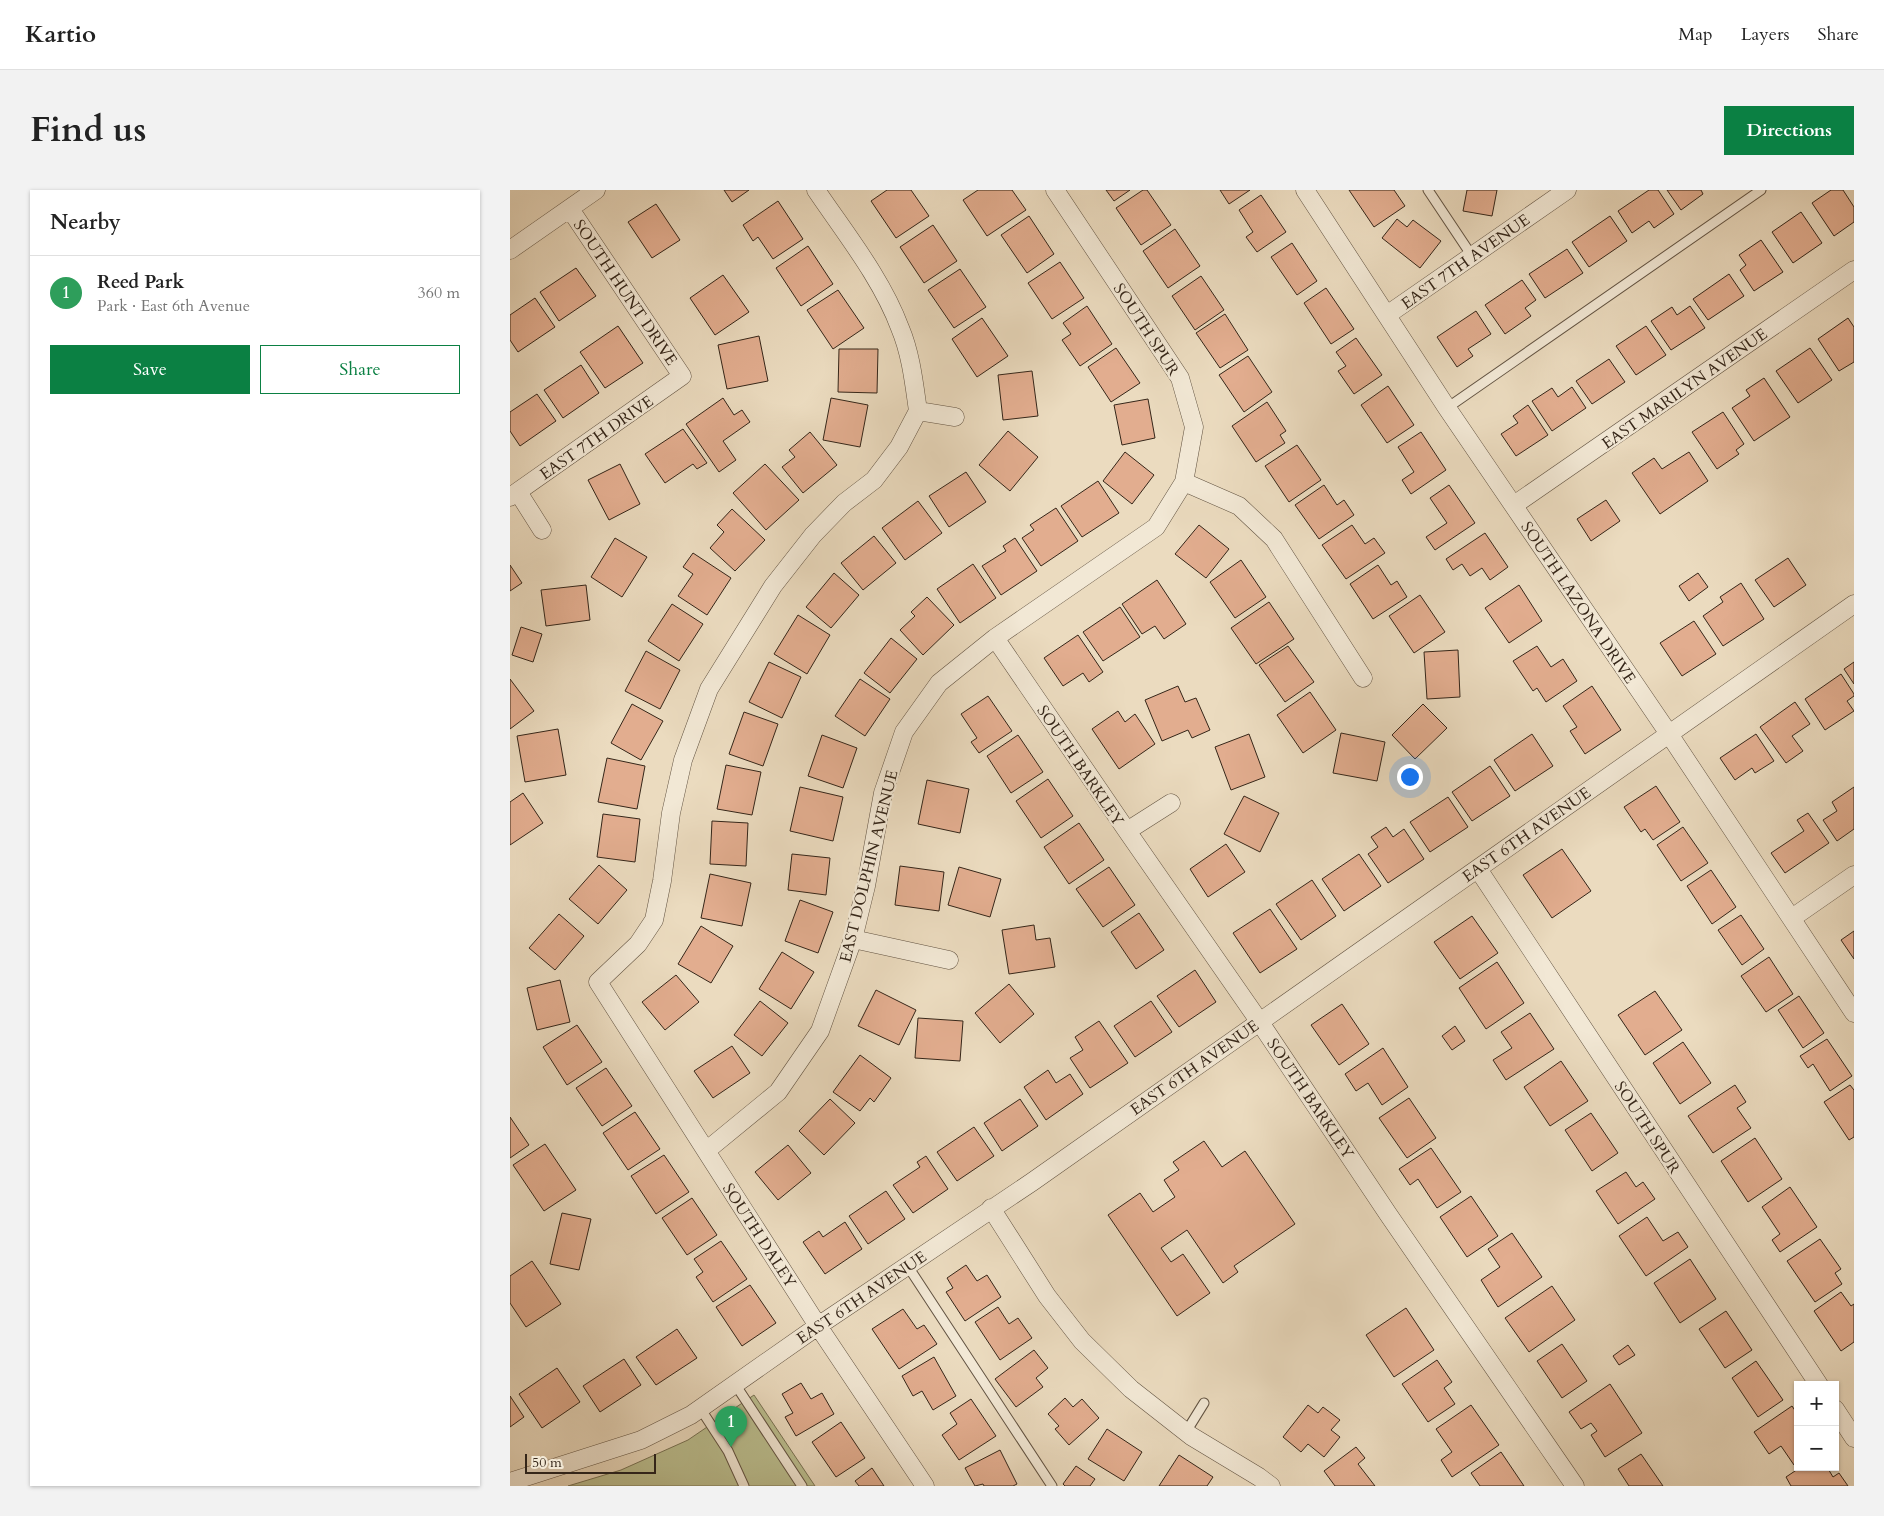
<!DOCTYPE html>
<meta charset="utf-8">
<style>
body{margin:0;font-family:Cardo,serif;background:#f2f2f2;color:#222}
.controls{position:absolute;right:15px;bottom:15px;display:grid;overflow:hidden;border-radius:0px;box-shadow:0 1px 4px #0004}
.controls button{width:45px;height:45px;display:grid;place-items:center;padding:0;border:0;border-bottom:1px solid #e0e0e0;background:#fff;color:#222;font:25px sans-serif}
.scale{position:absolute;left:15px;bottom:12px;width:131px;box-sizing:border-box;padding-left:5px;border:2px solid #352619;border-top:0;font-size:14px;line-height:18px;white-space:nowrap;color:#352619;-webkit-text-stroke:4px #f2e8d5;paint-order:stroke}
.you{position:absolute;left:899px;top:586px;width:18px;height:18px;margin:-12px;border:4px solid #fff;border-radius:50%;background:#1a73e8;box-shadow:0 0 0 8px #1a73e833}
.badge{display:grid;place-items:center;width:32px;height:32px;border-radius:50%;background:#0b8043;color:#fff;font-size:16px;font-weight:700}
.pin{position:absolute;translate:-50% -41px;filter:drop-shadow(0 1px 2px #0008)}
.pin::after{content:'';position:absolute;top:26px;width:18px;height:15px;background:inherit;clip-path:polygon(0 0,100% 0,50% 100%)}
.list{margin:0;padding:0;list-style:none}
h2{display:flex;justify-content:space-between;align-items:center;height:65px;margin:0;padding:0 20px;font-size:21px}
h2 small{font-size:16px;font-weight:400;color:#767676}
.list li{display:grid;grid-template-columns:32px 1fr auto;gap:15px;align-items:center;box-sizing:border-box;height:75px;padding:0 20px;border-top:1px solid #e0e0e0}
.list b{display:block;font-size:19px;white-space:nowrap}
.list p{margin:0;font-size:16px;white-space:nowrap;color:#767676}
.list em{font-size:16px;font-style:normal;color:#767676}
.actions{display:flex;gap:10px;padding:15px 20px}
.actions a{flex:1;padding:11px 0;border:1px solid #0b8043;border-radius:0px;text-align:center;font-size:18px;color:#0b8043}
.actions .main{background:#0b8043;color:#fff}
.map{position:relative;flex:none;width:1344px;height:1296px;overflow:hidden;border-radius:0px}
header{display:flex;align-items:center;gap:30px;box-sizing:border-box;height:70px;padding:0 25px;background:#fff;border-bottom:1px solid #e0e0e0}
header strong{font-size:24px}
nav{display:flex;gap:28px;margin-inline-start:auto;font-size:18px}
.intro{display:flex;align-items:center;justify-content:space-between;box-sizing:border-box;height:120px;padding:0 30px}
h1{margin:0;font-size:35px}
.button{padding:12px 22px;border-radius:0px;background:#0b8043;color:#fff;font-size:18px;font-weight:700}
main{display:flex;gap:30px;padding:0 30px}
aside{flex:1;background:#fff;border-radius:0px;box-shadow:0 1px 4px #0004}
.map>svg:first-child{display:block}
.green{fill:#bbbf90;stroke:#787254}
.building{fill:#e2ad8f;stroke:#352619}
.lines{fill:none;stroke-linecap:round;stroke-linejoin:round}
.service-casing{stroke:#625342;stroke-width:11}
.minor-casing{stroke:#625342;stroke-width:19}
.service{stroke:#f2e8d5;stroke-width:9}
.minor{stroke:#f2e8d5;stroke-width:18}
.labels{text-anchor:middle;stroke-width:4.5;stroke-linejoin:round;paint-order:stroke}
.street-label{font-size:16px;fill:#352619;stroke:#f2e8d5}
</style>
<header>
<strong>Kartio</strong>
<nav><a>Map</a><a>Layers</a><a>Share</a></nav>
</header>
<div class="intro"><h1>Find us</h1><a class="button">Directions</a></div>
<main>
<aside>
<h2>Nearby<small></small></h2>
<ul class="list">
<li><span class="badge" style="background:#2e9e5b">1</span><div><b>Reed Park</b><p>Park · East 6th Avenue</p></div><em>360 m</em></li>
</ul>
<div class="actions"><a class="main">Save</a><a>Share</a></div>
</aside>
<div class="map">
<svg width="1344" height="1296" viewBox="0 0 1344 1296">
<rect width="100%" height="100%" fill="#ebdbbf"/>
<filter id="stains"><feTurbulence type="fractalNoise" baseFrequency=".004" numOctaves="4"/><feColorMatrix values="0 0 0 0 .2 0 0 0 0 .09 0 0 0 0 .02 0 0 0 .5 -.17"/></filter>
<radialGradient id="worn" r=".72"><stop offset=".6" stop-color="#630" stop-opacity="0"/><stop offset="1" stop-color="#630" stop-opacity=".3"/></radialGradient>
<path class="green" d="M244,1205L305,1296H58L111,1280L178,1250Z"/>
<path class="building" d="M214,0H239L222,12Z
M377,0H401L419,26L386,48L361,11Z
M468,0H502L516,20L477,46L453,10Z
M596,0H620L604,11Z
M633,0H637L661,35L631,55L606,18Z
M710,0H740L719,14Z
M839,0H884L895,16L864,37Z
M957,0H987L982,26L953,21Z
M1139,0H1148L1164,24L1144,38L1139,31L1122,43L1108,21Z
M1157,0H1191L1193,4L1171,20Z
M1321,0H1333L1344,17V32L1324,46L1302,13Z
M751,5L776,42L747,62L736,47L743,42L729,20Z
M268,11L293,49L263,69L248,47L243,51L233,35Z
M146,14L170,50L142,68L118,32Z
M1291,22L1312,53L1283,73L1262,42Z
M519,26L544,64L517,83L491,45Z
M1100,26L1117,51L1079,77L1062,52Z
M887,29L897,37L903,30L931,51L910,78L872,48Z
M423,35L447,71L414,93L390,57Z
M665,39L690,76L658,98L633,61Z
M1251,50L1273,82L1244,101L1230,80L1236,75L1229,65Z
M782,53L807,91L787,105L761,67Z
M298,56L323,94L291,116L266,78Z
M1057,59L1073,83L1035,108L1019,84Z
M550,72L574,108L542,129L518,93Z
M66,78L86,106L49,131L30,102Z
M450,79L476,117L444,138L418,100Z
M1219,84L1234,106L1198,130L1183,109Z
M213,85L239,122L205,145L180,108Z
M691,86L714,120L685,140L662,106Z
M1012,90L1026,110L1015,118L1021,126L995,144L975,115Z
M816,98L844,139L821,154L794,113Z
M328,100L354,138L323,159L297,120Z
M25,108L45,137L8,162L0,150V125Z
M577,116L602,154L570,176L552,150L561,144L553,133Z
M1180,116L1195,138L1161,160L1141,131L1162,117L1167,125Z
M966,121L981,144L958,159L963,166L947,177L927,147Z
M715,124L738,160L710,178L686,143Z
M472,128L498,166L467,187L442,149Z
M1338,128L1344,137V172L1329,181L1308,149Z
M108,136L133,173L95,198L70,162Z
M1136,136L1156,165L1126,185L1106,156Z
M249,146L258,191L217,199L208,155Z
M846,148L872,185L844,204L828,181L836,176L826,162Z
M606,158L630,193L601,212L578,177Z
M1300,158L1322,190L1288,213L1266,181Z
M329,159H368L367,203L328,202Z
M738,166L762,202L734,222L709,185Z
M1099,169L1115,192L1082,214L1066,191Z
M71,175L89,203L53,228L34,200Z
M522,181L528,226L493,230L488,185Z
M1254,188L1280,227L1244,251L1222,218L1240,206L1236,200Z
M878,196L904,235L877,253L851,215Z
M1062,197L1076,218L1042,241L1022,211L1042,198L1048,207Z
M27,204L46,231L10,256L0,241V222Z
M213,208L224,225L232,220L240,232L213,251L226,270L209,282L176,234Z
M321,208L358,215L350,257L313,250Z
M638,209L645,248L612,255L604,215Z
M757,212L776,241L770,245L775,253L746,272L722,236Z
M1018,215L1038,245L1006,266L991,244L1008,233L1003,226Z
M1213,222L1234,254L1226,260L1229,264L1207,279L1182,242Z
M173,239L197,273L187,279L183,274L155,293L135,264Z
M498,241L528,267L500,301L469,275Z
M300,242L327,275L293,303L272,277L285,267L279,260Z
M911,242L936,280L901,304L892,290L904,282L888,257Z
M787,255L811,290L779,312L755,276Z
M615,262L644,285L622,314L593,291Z
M1179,262L1198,291L1150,324L1122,283L1144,268L1152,279Z
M110,274L130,314L99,330L78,290Z
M255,274L289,310L256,340L223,303Z
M456,282L476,312L439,337L419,306Z
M588,291L609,323L572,347L551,316Z
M814,295L827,315L834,310L844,325L809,349L785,315Z
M939,295L965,333L925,360L916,347L937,333L920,308Z
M1096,310L1110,331L1081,351L1067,329Z
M408,311L432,343L395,370L372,338Z
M546,318L568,351L531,376L512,348L524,340L520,335Z
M222,319L255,350L225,381L200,358L214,342L207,335Z
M689,335L719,359L696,388L665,364Z
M842,335L855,354L864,348L875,363L836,389L812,355Z
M975,343L998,377L980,390L972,378L960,386L952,374L943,380L936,369Z
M364,346L386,373L353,400L331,373Z
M105,348L137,367L112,407L81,387Z
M505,348L527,381L491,405L472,376L496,361L493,356Z
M183,363L221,388L197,425L168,406L183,384L173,377Z
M1278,368L1296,395L1264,417L1245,390Z
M731,370L756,407L725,428L700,392Z
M463,374L486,408L450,433L427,399Z
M0,375L12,393L0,401Z
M868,375L881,395L887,391L897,407L863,429L840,394Z
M324,383L349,405L321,438L296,417Z
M1188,383L1198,397L1179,411L1169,396Z
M647,390L676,434L654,449L645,436L632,444L612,414Z
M1231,393L1254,429L1213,456L1193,426L1213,412L1210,407Z
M76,395L80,430L36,436L31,400Z
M1009,395L1032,431L999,453L975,418Z
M910,405L935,442L904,463L879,426Z
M417,407L444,435L413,465L390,440L405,426L401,422Z
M759,412L784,449L746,474L721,438Z
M162,414L193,434L169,471L138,451Z
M610,417L630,447L593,471L573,442Z
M288,425L320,445L297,484L264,464Z
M1184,431L1206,464L1172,486L1150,453Z
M11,437L32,444L23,472L2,465Z
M568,445L593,482L579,492L573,483L553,496L534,468Z
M381,448L407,469L380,503L354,483Z
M778,456L804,492L775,512L749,475Z
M1027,456L1041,477L1053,469L1067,491L1036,512L1027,498L1023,501L1003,471Z
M948,460L950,507L917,509L914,462Z
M136,461L170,480L150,519L115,501Z
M259,472L291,487L272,528L239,512Z
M1344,472V494L1334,479Z
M1331,484L1344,504V506L1337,511L1344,521L1315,540L1295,509Z
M0,489L24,521L0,539Z
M350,489L380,509L355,546L325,526Z
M668,496L675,512L686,508L700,540L682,548L678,540L652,551L635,510Z
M1082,496L1111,540L1075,564L1060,541L1067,537L1053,516Z
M800,502L826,540L793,563L767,525Z
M478,506L502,541L469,563L461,552L467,548L451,524Z
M1285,512L1300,534L1282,546L1293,561L1276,573L1250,537Z
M122,514L153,531L131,570L101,553Z
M913,514L937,538L905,569L882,545Z
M608,521L615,532L625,524L645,554L609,579L582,539Z
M234,522L268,534L253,576L219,564Z
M48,539L56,585L15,592L7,546Z
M831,543L875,552L867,591L823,583Z
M739,544L755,587L721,600L705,557Z
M1022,544L1043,576L1005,601L984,570Z
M1246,544L1264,571L1245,583L1242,578L1225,590L1210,568Z
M312,545L347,558L333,598L298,586Z
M508,545L533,582L501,603L477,566Z
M97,568L135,576L127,619L88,612Z
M216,575L251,582L242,625L207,619Z
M980,576L1000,606L962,631L942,602Z
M538,589L563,626L531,648L506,611Z
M417,590L459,599L450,643L408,634Z
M1146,596L1170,632L1143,650L1135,639L1131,642L1114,617Z
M290,597L333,607L323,651L280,641Z
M1344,597V639L1327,651L1313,630L1327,621L1322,612Z
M13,603L33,633L0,655V612Z
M734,606L769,623L750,662L714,644Z
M938,607L958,637L920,662L900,632Z
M1298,623L1319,653L1275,683L1261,663L1294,641L1287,630Z
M93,624L130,629L125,672L87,667Z
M202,631L238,633L236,676L200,674Z
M569,633L594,670L559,694L534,657Z
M876,637L883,647L894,639L914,669L878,693L858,664L868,657L861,647Z
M1173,637L1198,673L1171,691L1147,655Z
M716,654L735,682L698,707L680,679Z
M1052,659L1081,701L1042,728L1013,685Z
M282,664L320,668L316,705L278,700Z
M849,664L871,696L834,721L812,689Z
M89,675L117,700L88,734L59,709Z
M390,676L434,682L429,721L385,715Z
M449,677L491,689L480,727L438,715Z
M599,677L625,715L593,737L566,699Z
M1201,680L1226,717L1202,734L1177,696Z
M200,684L241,693L232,736L191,728Z
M802,690L826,726L791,750L766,714Z
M290,710L323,722L308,763L275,751Z
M760,719L787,759L750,783L723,743Z
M629,723L654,760L626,779L601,742Z
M49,724L74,746L45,780L19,758Z
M1231,725L1254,759L1232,775L1208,740Z
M962,726L988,763L950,789L924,752Z
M524,735L526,750L540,748L545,777L499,784L492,740Z
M191,736L223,756L201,793L168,774Z
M1344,741V769L1331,750Z
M272,762L304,782L281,819L249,799Z
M1259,767L1283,804L1256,822L1231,786Z
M987,772L1014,813L976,839L949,798Z
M685,780L706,812L669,837L647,806Z
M166,785L189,812L155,840L132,812Z
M50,790L60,832L27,840L17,798Z
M499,794L524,824L490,853L465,823Z
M366,800L406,820L389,855L348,836Z
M1145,801L1172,840L1135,865L1108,825Z
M1289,806L1314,843L1293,858L1268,820Z
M250,811L278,833L252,866L224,845Z
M641,811L662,842L625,867L604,836Z
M832,814L859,854L829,875L801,835Z
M1020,823L1044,859L996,890L983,870L1002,858L991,842Z
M408,828L453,831L450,871L405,868Z
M589,831L618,873L580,898L560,868L573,860L565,847Z
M67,835L92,872L57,895L33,857Z
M945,836L955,851L942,860L932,846Z
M1317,849L1342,886L1320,901L1303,874L1298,878L1290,866Z
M1173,852L1201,893L1170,914L1143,873Z
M222,856L240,883L203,908L184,881Z
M873,858L898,897L872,915L858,893L846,901L835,884Z
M350,865L381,888L364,912L360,908L350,921L323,902Z
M1051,871L1078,911L1040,936L1014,897Z
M96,878L122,916L92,936L66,898Z
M538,880L546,893L560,884L573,904L536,930L514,897Z
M1225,895L1236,912L1227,918L1241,938L1203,963L1178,926Z
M1340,895L1344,900V947L1339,950L1314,912Z
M899,908L926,948L897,968L869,928Z
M320,909L345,933L314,965L289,941Z
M510,909L528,936L492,961L474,933Z
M125,922L150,959L118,980L93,943Z
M1081,923L1108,963L1082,981L1055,940Z
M0,927L19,955L0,968Z
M464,937L484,966L447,991L427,962Z
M1245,948L1272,989L1238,1012L1211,971Z
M694,951L712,977L735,961L785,1034L724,1076L728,1082L713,1093L677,1040L651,1058L661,1072L673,1064L700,1103L667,1126L598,1025L630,1003L643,1022L665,1007L654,990L669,980L663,972Z
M35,954L66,1000L34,1021L3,975Z
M278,955L301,983L268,1010L245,982Z
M921,958L951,1002L927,1018L908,989L900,995L889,979Z
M154,965L179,1002L146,1024L121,986Z
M416,966L438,999L403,1023L383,995L410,977L407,972Z
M1116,982L1126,997L1133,992L1145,1009L1108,1034L1086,1001Z
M1280,997L1307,1037L1270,1062L1262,1050L1270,1044L1252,1017Z
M376,1001L395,1029L358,1054L339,1026Z
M961,1006L988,1046L957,1067L930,1027Z
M182,1008L207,1045L177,1065L152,1028Z
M52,1023L81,1029L69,1080L40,1074Z
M1137,1027L1153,1051L1168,1042L1178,1057L1136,1086L1109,1046Z
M335,1032L352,1059L315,1084L293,1052L309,1041L313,1047Z
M1002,1043L1032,1087L988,1117L971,1090L990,1077L978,1059Z
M1310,1049L1331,1079L1325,1083L1332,1094L1305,1112L1277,1071Z
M211,1051L237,1089L203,1112L186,1087L193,1082L184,1069Z
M1180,1069L1206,1109L1170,1133L1144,1093Z
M22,1071L51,1114L16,1137L0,1113V1086Z
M456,1075L467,1091L477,1085L491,1107L455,1131L436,1102L443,1098L437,1088Z
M240,1095L266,1133L232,1156L206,1117Z
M1042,1096L1065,1130L1019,1162L995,1128Z
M1331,1102L1341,1116L1344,1114V1152L1331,1161L1304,1121Z
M488,1117L499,1134L508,1128L522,1148L490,1170L465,1132Z
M896,1118L924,1160L884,1187L856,1145Z
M393,1119L407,1139L414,1135L427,1154L389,1179L362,1139Z
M1216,1121L1242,1160L1215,1178L1189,1139Z
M167,1139L187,1168L146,1195L126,1167Z
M1052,1154L1077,1191L1052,1208L1027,1171Z
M1118,1155L1125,1165L1109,1175L1103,1166Z
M524,1160L538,1178L526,1188L533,1197L506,1217L485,1189Z
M424,1167L446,1206L423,1220L412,1201L403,1206L392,1186Z
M114,1169L131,1195L90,1222L73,1196Z
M927,1170L942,1192L934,1198L945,1214L918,1232L892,1194Z
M1246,1171L1273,1210L1248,1227L1222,1188Z
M47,1178L70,1212L32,1238L9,1204Z
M291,1193L301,1209L312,1203L324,1224L286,1246L275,1227L283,1223L272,1204Z
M1100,1194L1132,1243L1095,1267L1081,1245L1087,1241L1081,1233L1071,1239L1059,1222Z
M0,1206L14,1227L0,1237Z
M555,1208L563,1217L572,1209L589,1228L559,1255L545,1239L549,1236L538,1224Z
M461,1209L486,1246L449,1270L432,1245L447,1234L440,1223Z
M798,1215L808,1223L813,1217L830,1230L821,1240L830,1247L814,1267L798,1254L791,1262L773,1247Z
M961,1215L989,1255L942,1287L931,1270L942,1262L926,1239Z
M1282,1216L1288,1225V1272L1284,1275L1271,1256L1259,1264L1244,1242Z
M331,1232L355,1268L326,1287L302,1252Z
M597,1239L632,1262L614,1291L578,1269Z
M846,1257L855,1268L848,1274L865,1296H825L814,1281Z
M490,1260L507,1294L503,1296H474L473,1294L465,1296L455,1278Z
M991,1262L1014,1296H970L961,1283Z
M1131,1264L1153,1296H1119L1108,1279Z
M669,1265L703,1287L697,1296H649Z
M566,1276L585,1289L580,1296H555L553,1294Z
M1291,1277H1317L1323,1287L1329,1283L1338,1296H1281L1276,1287Z
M362,1278L374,1296H349L345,1291Z"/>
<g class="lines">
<defs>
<path id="service" d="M918,0L962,66
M937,218L1251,0
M397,1075L542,1296
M225,1194L292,1296
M190,1218L218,1261L234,1296
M676,1242L694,1213"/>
<path id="minor" d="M306,0C335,43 372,89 390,138C401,164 404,193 408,221
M795,0L937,218L1159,544L1344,823
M0,60L86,0
M877,125L1057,0
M408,221L389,257L364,290L334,313L303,345L263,396L199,499L173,570L161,623L152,691L144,730L128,754L88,792L308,1136L415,1296
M408,221L445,227
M674,292L729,316L764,349L853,488
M8,302L32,340
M0,307L172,186L60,19
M1004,315L1344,80
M485,448L617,641L749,831L878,1024L1065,1296
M617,641L661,613
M968,679L1309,1195
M1282,728L1344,685
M343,749L439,770
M196,961L268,902L310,841L343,749L356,696L373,603L394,542L429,493L485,448L646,337L674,292L684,237L670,188L545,0
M481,1018L537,1106L572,1151L621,1199L681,1246L749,1287L761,1296
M1325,1219L1344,1248
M0,1292L131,1250L181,1225L308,1136L522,992L1344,414"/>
</defs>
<use href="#service" class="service-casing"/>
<use href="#minor" class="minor-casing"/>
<use href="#service" class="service"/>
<use href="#minor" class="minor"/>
</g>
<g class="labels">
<g class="street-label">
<text transform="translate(955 71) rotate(-35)" y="6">EAST 7TH AVENUE</text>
<text transform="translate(116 102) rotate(56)" y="6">SOUTH HUNT DRIVE</text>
<text transform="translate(637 139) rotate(57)" y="6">SOUTH SPUR</text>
<text transform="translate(1174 198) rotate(-35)" y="6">EAST MARILYN AVENUE</text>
<text transform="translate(86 247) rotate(-35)" y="6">EAST 7TH DRIVE</text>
<text transform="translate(1069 412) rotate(56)" y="6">SOUTH LAZONA DRIVE</text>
<text transform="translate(571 575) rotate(56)" y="6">SOUTH BARKLEY</text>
<text transform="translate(1016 644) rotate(-35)" y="6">EAST 6TH AVENUE</text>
<text transform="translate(358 676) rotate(-76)" y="6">EAST DOLPHIN AVENUE</text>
<text transform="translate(684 877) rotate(-35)" y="6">EAST 6TH AVENUE</text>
<text transform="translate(801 908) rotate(56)" y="6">SOUTH BARKLEY</text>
<text transform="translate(1138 937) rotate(57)" y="6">SOUTH SPUR</text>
<text transform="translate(250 1045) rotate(57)" y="6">SOUTH DALEY</text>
<text transform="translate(351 1107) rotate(-34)" y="6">EAST 6TH AVENUE</text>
</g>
</g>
<rect width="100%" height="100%" filter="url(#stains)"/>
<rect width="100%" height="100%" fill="url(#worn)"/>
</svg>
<div class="controls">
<button>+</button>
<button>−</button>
</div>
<div class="scale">50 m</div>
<div class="you"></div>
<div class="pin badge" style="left:221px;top:1257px;background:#2e9e5b">1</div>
</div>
</main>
